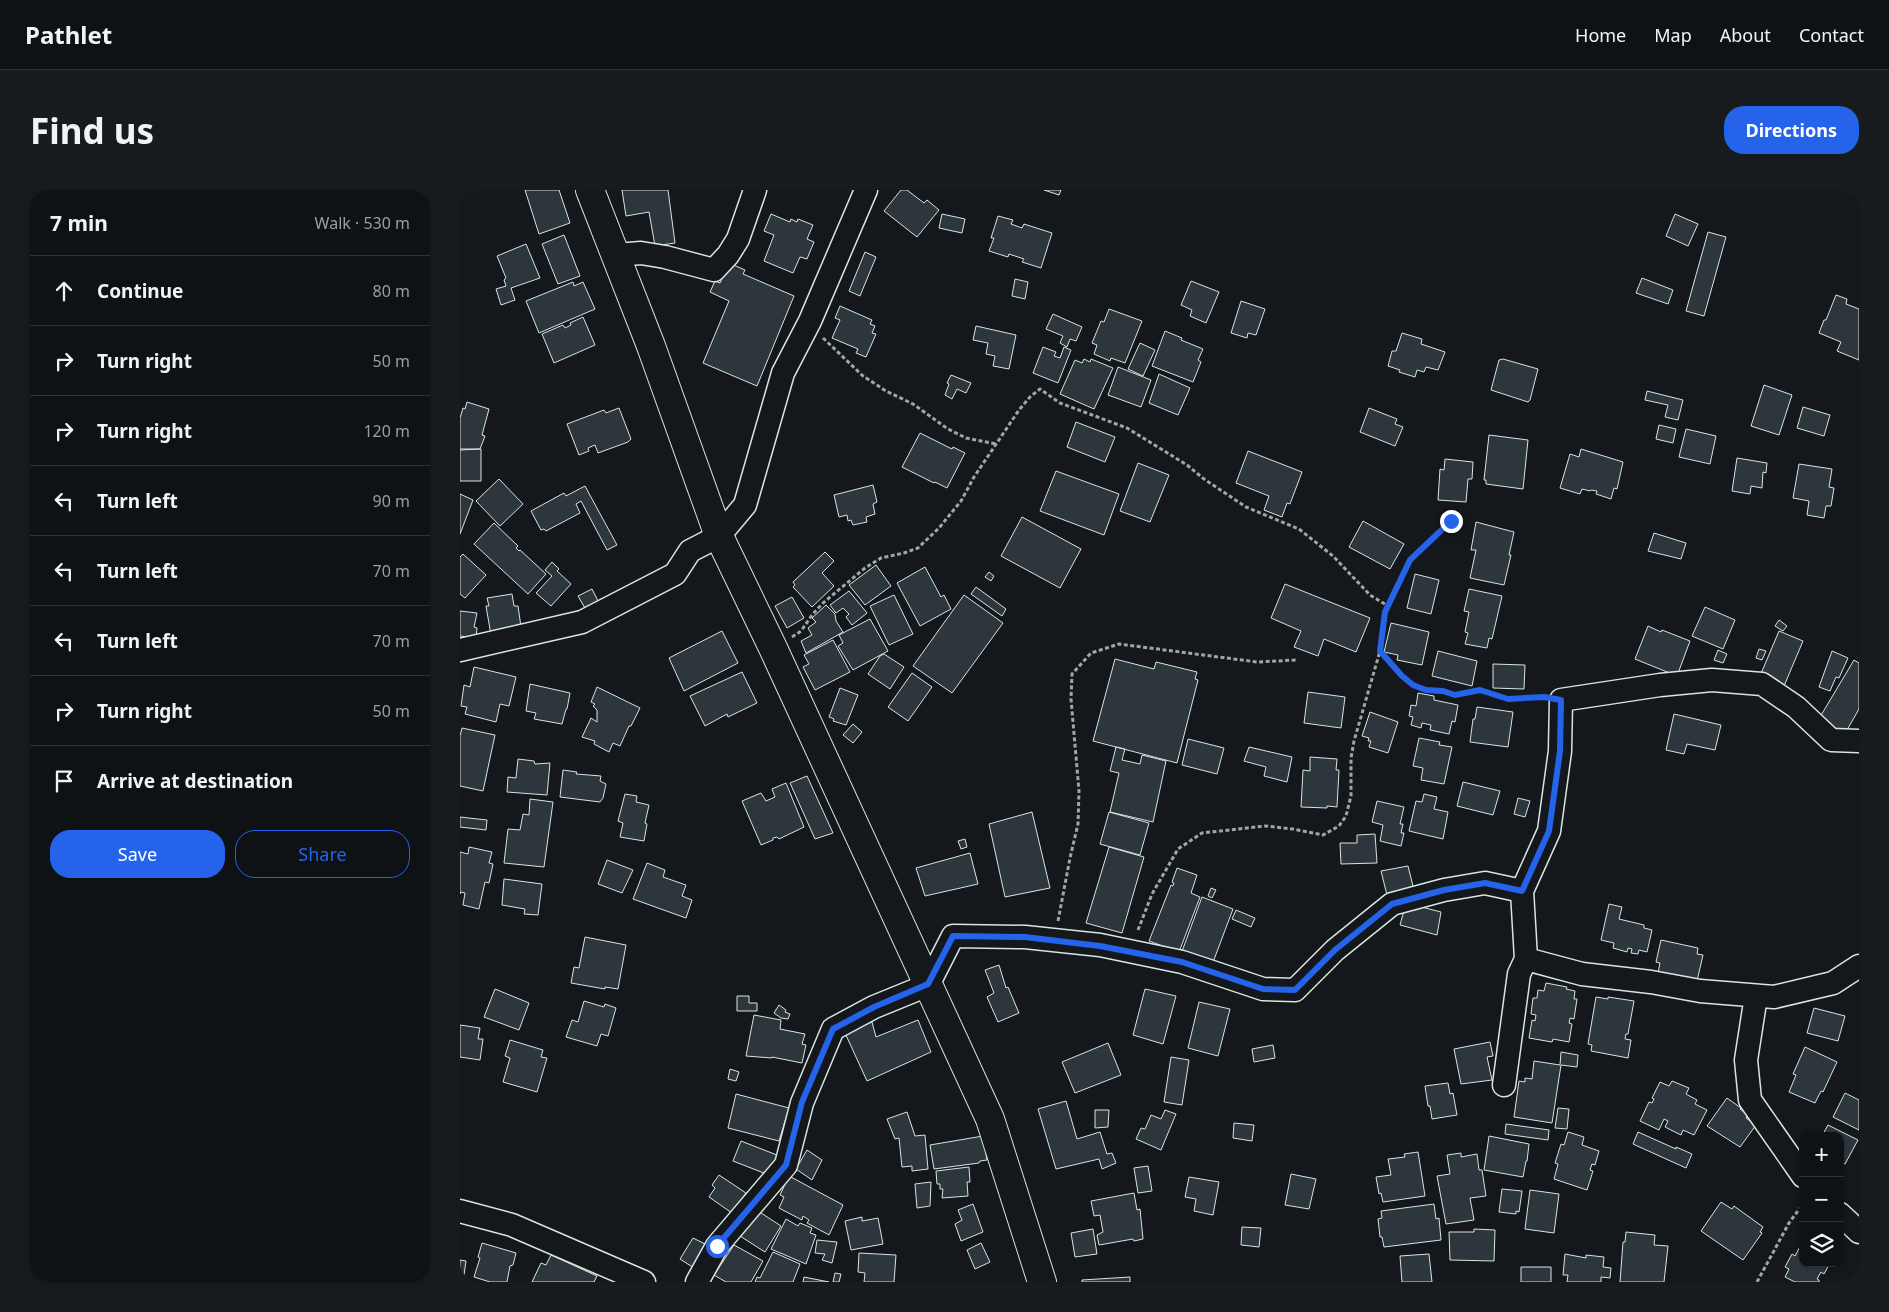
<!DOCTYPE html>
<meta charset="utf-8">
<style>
body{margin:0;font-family:"Noto Sans",sans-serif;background:#181b1e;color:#f1f3f6}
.controls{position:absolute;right:15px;bottom:15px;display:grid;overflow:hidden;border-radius:10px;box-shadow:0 1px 4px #0004}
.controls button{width:45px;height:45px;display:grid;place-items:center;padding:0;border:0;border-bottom:1px solid #2f3234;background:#0f1215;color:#f1f3f6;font:25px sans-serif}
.stop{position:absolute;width:15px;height:15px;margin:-11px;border:4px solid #2563eb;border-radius:50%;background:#fff}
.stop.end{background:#2563eb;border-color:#fff;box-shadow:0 1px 5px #0008}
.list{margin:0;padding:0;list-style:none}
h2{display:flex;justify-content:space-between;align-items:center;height:65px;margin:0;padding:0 20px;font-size:21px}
h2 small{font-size:16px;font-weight:400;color:#9b9ea0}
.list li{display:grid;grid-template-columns:32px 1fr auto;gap:15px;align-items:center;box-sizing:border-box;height:70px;padding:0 20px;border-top:1px solid #2f3234}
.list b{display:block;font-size:19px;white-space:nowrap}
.list em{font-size:16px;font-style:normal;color:#9b9ea0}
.actions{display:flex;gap:10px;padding:15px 20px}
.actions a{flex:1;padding:11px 0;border:1px solid #2563eb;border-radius:20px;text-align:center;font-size:18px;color:#2563eb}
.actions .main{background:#2563eb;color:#fff}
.icon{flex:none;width:28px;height:28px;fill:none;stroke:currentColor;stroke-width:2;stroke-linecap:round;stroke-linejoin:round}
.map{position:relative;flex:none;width:1399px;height:1092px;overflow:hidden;border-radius:20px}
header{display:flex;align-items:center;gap:30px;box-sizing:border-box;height:70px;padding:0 25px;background:#0f1215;border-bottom:1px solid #2f3234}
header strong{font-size:24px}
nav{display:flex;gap:28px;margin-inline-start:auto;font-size:18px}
.intro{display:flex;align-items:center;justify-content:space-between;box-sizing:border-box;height:120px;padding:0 30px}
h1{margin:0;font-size:35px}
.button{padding:12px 22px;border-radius:20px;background:#2563eb;color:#fff;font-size:18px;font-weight:700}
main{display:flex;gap:30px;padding:0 30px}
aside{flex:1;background:#0f1215;border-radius:20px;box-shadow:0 1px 4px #0004}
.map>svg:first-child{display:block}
.building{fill:#2c363c;stroke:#d8e6dc}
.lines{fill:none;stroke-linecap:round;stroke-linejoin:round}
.minor-casing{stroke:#d8e6dc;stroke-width:25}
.major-casing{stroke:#d8e6dc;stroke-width:30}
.path{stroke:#9da8a2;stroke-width:3;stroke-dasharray:4 2.5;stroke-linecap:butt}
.minor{stroke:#14181c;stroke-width:22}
.major{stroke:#14181c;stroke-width:28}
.route{stroke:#2563eb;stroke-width:6}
</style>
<header>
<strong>Pathlet</strong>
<nav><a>Home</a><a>Map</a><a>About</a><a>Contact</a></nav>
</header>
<div class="intro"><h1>Find us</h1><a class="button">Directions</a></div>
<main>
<aside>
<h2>7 min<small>Walk · 530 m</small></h2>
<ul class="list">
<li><svg class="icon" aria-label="ahead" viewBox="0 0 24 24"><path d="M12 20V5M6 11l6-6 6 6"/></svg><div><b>Continue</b></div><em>80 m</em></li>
<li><svg class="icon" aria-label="right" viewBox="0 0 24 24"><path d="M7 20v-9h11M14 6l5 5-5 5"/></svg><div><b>Turn right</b></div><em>50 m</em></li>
<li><svg class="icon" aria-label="right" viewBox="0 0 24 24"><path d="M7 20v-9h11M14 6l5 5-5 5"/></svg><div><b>Turn right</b></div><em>120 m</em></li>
<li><svg class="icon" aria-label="left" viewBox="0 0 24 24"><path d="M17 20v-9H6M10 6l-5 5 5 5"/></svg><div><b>Turn left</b></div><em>90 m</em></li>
<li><svg class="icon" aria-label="left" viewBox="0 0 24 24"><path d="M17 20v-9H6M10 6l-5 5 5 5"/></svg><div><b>Turn left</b></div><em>70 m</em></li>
<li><svg class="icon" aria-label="left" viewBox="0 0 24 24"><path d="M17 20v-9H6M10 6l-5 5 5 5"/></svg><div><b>Turn left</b></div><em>70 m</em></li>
<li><svg class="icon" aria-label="right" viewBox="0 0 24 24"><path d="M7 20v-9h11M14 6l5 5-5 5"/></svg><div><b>Turn right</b></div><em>50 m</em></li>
<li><svg class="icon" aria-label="arrive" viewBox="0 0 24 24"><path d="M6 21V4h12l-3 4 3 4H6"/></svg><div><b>Arrive at destination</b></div></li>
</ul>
<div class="actions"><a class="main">Save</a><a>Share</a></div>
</aside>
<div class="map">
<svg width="1399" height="1092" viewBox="0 0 1399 1092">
<rect width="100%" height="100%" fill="#14181c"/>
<path class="building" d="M65,0H99L110,33L79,44Z
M162,0H208L215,53L195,56L189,22L166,26Z
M441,0H447L464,13L467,10L479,20L457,47L424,21Z
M584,0H601L599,5Z
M311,24L330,32L331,29L337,32L338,29L353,35L347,49L354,52L347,69L340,67L333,83L304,71L314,45L304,41Z
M482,24L505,29L502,43L479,38Z
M1215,24L1238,34L1228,56L1206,46Z
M538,26L553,30L551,34L562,38L564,34L592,43L581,78L562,72L564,69L549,64L548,67L529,61L534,48H531Z
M1248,42L1266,47L1244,126L1226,121Z
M104,45L120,86L98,94L82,54Z
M66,54L80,88L51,98L55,110L41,115L36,99L46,96L44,90L46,88L37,66Z
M405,62L416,67L400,106L389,101Z
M269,73L285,80L283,84L334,106L297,196L243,173L269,111L250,102L255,91L260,93Z
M1182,88L1213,100L1208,114L1176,103Z
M555,89L568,92L565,109L552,106Z
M731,91L759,102L746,133L730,126L732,120L721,115Z
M113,92L114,96L123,92L135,119L79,143L66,111Z
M1376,105L1387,109L1386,114L1399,119V170L1377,161L1381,152L1359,143L1364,130H1366Z
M781,111L805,119L796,145L788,143L787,148L771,143Z
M380,116L412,130L410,134L415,136L412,143L416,144L406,167L396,163L398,159L372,148L380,130L375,128Z
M649,119L682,131L665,173L651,168L650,171L634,164L637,155L632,153L641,131L644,132Z
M593,124L622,137L616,151L610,149L607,157L600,153L603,146L586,139Z
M123,127L135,155L94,173L82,144L103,135L105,138L111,135L110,133Z
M516,136L556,145L549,179L533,176L535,166L526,164L528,153L513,150Z
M705,141L722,148L721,150L743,159L738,170L741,172L733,192L692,176Z
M942,143L962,149L961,154L985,162L978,180L966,177L964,182L957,180L955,187L939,182L940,180L928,176L932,161H936Z
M680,153L695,160L683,186L668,179Z
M583,157L596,162L594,166L600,168L604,157L611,160L598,193L573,183Z
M624,169L630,172L631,169L653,178L634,219L600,204L615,170L622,173Z
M1043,169L1078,179L1070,210L1068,212L1031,200L1039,170Z
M658,177L691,190L681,217L648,205Z
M699,184L730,198L718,225L689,213Z
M491,185L511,193L506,203L497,199L492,209L485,205L489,194L487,193Z
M1304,195L1332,205L1319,245L1291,236Z
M1187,201L1223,210L1218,230L1205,227L1208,215L1185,210Z
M7,212L29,219L22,245L25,246L20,259H0V228L3,218L5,219Z
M1343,217L1370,225L1364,246L1337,238Z
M159,218L171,249L168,252L138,263L135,255L128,258L129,261L119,265L107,234L144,220L146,223Z
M909,218L937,229L935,234L943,237L935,256L900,242Z
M616,232L655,247L645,272L607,257Z
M1199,235L1216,239L1213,253L1196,249Z
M1226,239L1256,246L1250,274L1219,267Z
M460,243L492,259L493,257L505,263L487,298L475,292L474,293L442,277Z
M1029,245L1068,250L1063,299L1026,294V290H1024Z
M21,259V291H0V260Z
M1121,259L1163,272L1157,299L1154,298L1151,309L1136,304L1137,301L1131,300L1130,301L1122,299L1120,304L1100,298L1110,264L1119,267Z
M788,261L842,282L830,314L827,313L822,327L804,320L809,306L776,293Z
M1277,268L1307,273L1306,283L1303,282L1302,298L1291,296L1290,304L1272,301Z
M985,269L1013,272L1012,289H1008L1006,312L978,310L980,279L984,280Z
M678,273L709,285L690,332L660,321Z
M1339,274L1372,279L1369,297L1374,298L1371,316H1366L1364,328L1347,325L1349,311L1333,308Z
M596,281L659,304L644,345L580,321Z
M39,289L63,314L40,336L16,311Z
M413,295L417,312L413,314L415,324L406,327L407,332L393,335L391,330L388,331L387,325L379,327L374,305Z
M125,296L157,355L147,360L121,311L116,314L120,323L86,341L84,339L81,340L71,321L104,303L106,306Z
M0,304L13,310L0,344Z
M562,327L621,359L600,398L541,366Z
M903,331L944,354L930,379L889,357Z
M1016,332L1054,342L1049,365H1051L1044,395L1010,388L1016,360H1011Z
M34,333L58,356L56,358L59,361L60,360L86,384L68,404L14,354Z
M1194,343L1226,353L1221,369L1188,361Z
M365,362L374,371L362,383L374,396L352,417L333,397L335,395L333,392Z
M3,364L26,385L5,408L0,404V367Z
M92,372L99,379L97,381L111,394L91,416L76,403L92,386L85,380Z
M416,375L431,396L405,415L389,395Z
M465,377L481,407L484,405L491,419L460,436L437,393Z
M529,382L534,386L531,391L525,387Z
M955,384L979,390L971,424L947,418Z
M825,394L910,428L896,462L864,449L858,466L834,457L841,441L811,428Z
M516,397L546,419L542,426L511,404Z
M132,399L142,419L129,425L118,406Z
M1009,399L1042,406L1032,449L1029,448L1027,458L1005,454L1008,443L1005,442L1009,422L1004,421Z
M389,401L407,423L392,435L386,427L389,424L383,418L376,423L370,415Z
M52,404L54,416H58L61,437L31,445L26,416H29L27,408Z
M434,405L453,444L429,455L410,416Z
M504,405L543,433L492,503L453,476Z
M332,407L344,428L327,438L315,416Z
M366,415L375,424L376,431L383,442L346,463L341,451L352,445L348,438L356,432L352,428Z
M1245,417L1275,430L1263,459L1232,446Z
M0,421L17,423L14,437L17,438L16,448L0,446Z
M410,429L428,461L393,480L378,456L383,453L379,445Z
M1319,430L1327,436L1323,441L1315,436Z
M931,433L969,442L962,475L937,470L938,465L924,462Z
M1188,436L1201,442L1202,440L1230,451L1217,486L1175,469Z
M262,441L278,473L224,501L209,468Z
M1319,441L1343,451L1324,496L1300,486Z
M373,450L390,482L355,500L343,477L349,474L344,465Z
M1299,459L1306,461L1302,470L1296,468Z
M1258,460L1267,464L1263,473L1254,470Z
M978,461L1017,471L1012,496L972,486Z
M1372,461L1388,468L1379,488L1376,487L1370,501L1359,497Z
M424,464L444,477L430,499L408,484L420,466Z
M655,469L694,479L696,472L737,482L735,489L738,490L717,573L633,551Z
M1394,470L1399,473V519L1383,547L1357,532Z
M1033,474L1065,475L1064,499L1033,498Z
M14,477L56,487L49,516L40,514L36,532L5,524L7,517L1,516L4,495L10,497Z
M282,482L297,513L268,527L267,524L245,536L230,506Z
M452,483L472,497L448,531L428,517Z
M70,494L110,503L107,519H106L102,534L74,529L76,523L66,521Z
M137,497L180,518L171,536H169L160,556L153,553L149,562L134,554L135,551L122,547L131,528L137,532V520L133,516L135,514L131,512Z
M380,498L398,505L386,535L373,531L374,529L369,527Z
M848,502L885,507L881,538L844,533Z
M958,503L974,506V510L998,515L995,532L992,531L989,544L970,540L971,535L962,533L961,538L951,535L953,527L949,526L951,515L956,516Z
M1017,517L1053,522L1048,557L1010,552L1013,529H1015Z
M910,522L938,532L928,563L909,557L911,551H908L909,548L902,546Z
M1214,524L1261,535L1255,560L1227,554L1224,564L1206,560Z
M393,534L402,542L393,553L383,545Z
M2,538L35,545L23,601L0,596V546Z
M959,548L980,552L979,555L992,557L984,594L961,590L963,578L953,576Z
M728,549L764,558L757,584L722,575Z
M656,557L665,559L662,570L680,574L682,565L706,571L693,632L650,622L659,583L650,581Z
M789,557L832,567L827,592L804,586L806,577L784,571Z
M850,567L877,569L876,580H879L877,617L867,616V618L841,617L843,580L850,581Z
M58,569L74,571L75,574L90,573L87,605L47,602L48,587L56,588Z
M103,580L117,582L116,584L141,586L140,591L146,594L143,608L140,612L100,607Z
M347,586L373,643L355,649L330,593Z
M1003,592L1040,601L1033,625L997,616Z
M326,593L344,637L319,649L317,647L313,648V650L301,655L282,611L301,603L306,611L315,607L312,599Z
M165,604L177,606L176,612L189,615L185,633L187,634L184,651L160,647L163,633L158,631Z
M964,604L977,607L974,619L988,622L983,649L949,641L956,611L962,612Z
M1058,608L1070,611L1065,627L1054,624Z
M70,609L93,612L84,677L44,673L48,639L60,640L63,624L69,625Z
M917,611L944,617L940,634H943L941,643H944L941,656L920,651L923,635L912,632Z
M572,622L590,698L545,707L529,634Z
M649,622L689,633L680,665L640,654Z
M0,627L27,630L26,640L0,637Z
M915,644L917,673L881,674L880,653H897V645Z
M505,649L507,657L501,659L498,651Z
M9,657L32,662L29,673L33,674L29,693L25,692L19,719L3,715L5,703L1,702L0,704V662L8,664Z
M649,657L684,667L662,743L626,733Z
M510,663L518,694L465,706L456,678Z
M147,670L173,680L162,703L138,694Z
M187,673L205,680L203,687L226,695L222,706L232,710L226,728L173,709Z
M948,676L954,700L928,709L921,681Z
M717,678L737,685L731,703L740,707L719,762L689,751L711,695L713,696L714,693L712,692Z
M44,689L82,694L78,725L64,724L65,719L42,715Z
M751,698L756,700L752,708L748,706Z
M742,707L773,719L752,775L721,764Z
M946,713L981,722L977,745L940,735Z
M1149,714L1162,717L1159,729L1184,735V738L1192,740L1187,762L1179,760L1178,764L1171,763L1172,759L1168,758L1167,762L1153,758L1154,753L1141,750Z
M776,720L795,728L791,737L772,729Z
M125,747L166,755L158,799L145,797V799L111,793L114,777L119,778Z
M1201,750L1238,758L1237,764L1243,765L1237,791L1198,783L1200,773L1196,772Z
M539,775L546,798L548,797L559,823L538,832L527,807L534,803L525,780Z
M1086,793L1107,797L1106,799L1115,801L1114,809H1117L1114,829L1110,828L1109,833L1112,834L1109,852L1093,849L1092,852L1069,848L1072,830L1075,831L1076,825L1071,824L1073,808H1077L1078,800L1084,801Z
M35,799L69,813L59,840L24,827Z
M685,799L716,806L703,854L673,845Z
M277,806H289V813H297V821H277Z
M1136,807L1148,809V807L1174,811L1168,844H1166L1165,849L1171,850L1168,868L1131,861L1132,855L1128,854Z
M124,811L144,817L145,814L156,818L148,846L141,844L137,856L106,847L112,830L118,832Z
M739,812L770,819L758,866L728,858Z
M319,815L326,820L325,822L330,824L328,829L321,828L314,823Z
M1354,818L1385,826L1378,851L1347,843Z
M294,825L321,830L320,839L345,844L342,854L346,855L342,873L312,867V868L286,866Z
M458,830L471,862L407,891L385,843L412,832L416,847Z
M0,835L20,838L18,849H23L20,870L0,867Z
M50,850L83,860L81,867L87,868L77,902L43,892L50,868L45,866Z
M1030,852L1033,866L1027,867L1032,890L1001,894L994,859Z
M648,853L661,885L615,903L602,872Z
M813,855L815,868L794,872L792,859Z
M1345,857L1377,872L1363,902L1361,901L1355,913L1329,902L1336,885L1333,884Z
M1101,862L1118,865L1117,877L1101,875L1092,933L1054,927L1059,891L1065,892V888L1072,889L1074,871L1100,875Z
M711,867L729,870L722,915L704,912Z
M270,879L279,882L276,891L268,889Z
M1212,891L1229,898L1226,904L1237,910L1235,914L1247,920L1234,945L1223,940L1221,945L1205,937L1208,931L1204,929L1199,940L1180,931L1189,912L1192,913L1194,909L1192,908L1200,892L1209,896Z
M988,893L990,904L993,903L997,925L972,929L970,916H968L965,896Z
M1385,903L1399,910V940L1373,927Z
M276,904L329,918L319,951L268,938Z
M1267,908L1281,918L1280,919L1288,925L1286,928L1296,935L1280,957L1247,936Z
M606,911L617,949L640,942L647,964L652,963L656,973L642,979L639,969L596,979L578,919Z
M1098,918L1109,919L1107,939L1095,938Z
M635,920H649L648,937L635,938Z
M705,920L716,924L701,960L676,949L681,938L685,939L691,925L701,929Z
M447,922L455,946L465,945L468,979L452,981V976L442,977L439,948L435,949L427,929Z
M774,933L794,935L792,951L773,948Z
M1046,934L1089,940L1088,950L1045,944Z
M1368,935L1398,950L1385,974L1380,971V946H1362Z
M1108,942L1124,947L1122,955L1139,961L1135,975L1132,974L1130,980L1133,981L1127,1000L1094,989L1098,974L1095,973L1101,954L1104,955Z
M1178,942L1216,959V957L1232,964L1226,978L1173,954Z
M523,946L527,970L520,971L519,973L474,979L470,955Z
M1029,946L1069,954L1067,971H1066L1063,987L1024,980Z
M281,951L322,967L314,987L273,971Z
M347,960L362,970L352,990L336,979Z
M958,962L965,1006L923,1012L921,1003L919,1004L916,987L931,985L928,969L945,967L944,964Z
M1001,963V967L1017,964L1019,980H1022L1026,1006L1010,1008L1014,1030L986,1034L977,986L990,984L987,965Z
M688,976L692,1001L678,1003L674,978Z
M509,977L510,992H507L508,1006L482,1008L483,999H480V994H477L476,981Z
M831,984L856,989L849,1019L825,1015Z
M259,985L286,1003L272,1023L249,1007L255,998L252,995Z
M329,986L383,1015L369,1045L347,1033L349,1030L343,1026L342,1030L319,1018L324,1007L320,1005Z
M729,987L759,992L753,1025L734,1021L736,1009L725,1007Z
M471,992L470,1016L457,1018L455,994Z
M1042,999L1062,1001L1059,1022L1056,1021V1024L1039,1022Z
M1070,1000L1099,1004L1094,1043L1065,1039Z
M674,1003L677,1020L680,1019L683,1049L674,1051L673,1049L639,1055L637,1045L643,1042L640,1025L634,1026L631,1011Z
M1261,1012L1272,1019L1274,1016L1303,1037L1300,1042L1302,1043L1283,1070L1241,1041Z
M513,1014L523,1042L501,1051L495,1034L502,1030L498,1020Z
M974,1014L976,1029L979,1028L981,1050L924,1057L922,1047H920L918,1029L922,1028L921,1021Z
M295,1019L321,1036L305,1062L280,1046Z
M402,1027V1031L418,1028L423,1054L391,1060L385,1031Z
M326,1029L338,1036L340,1033L352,1038L350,1043L356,1045L346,1074L311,1059Z
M782,1037L801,1038L799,1057L781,1055Z
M633,1039L637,1064L615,1067L611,1043Z
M1014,1039L1035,1040L1034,1071L990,1070L989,1042H1014Z
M1166,1042L1195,1045L1194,1055L1208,1056L1204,1092H1160L1163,1052H1165Z
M233,1048L251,1057L237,1080L220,1069Z
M357,1050L377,1052L372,1073L362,1070L365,1064L355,1063Z
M1343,1051V1073H1370L1364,1084L1361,1082L1357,1089L1359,1090V1092H1335L1325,1087L1329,1079L1325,1077L1332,1064L1335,1066Z
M22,1053L56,1063L53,1075L50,1076L47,1092H30L14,1087L20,1068L18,1067Z
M521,1053L530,1072L515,1079L507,1060Z
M274,1055L303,1071L291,1092H266L254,1085Z
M313,1062L340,1074L333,1092H295L297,1087L300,1088Z
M399,1063L436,1065L434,1092H404L405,1083L398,1082Z
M969,1064L972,1092H942L940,1066Z
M1105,1064L1126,1068V1065L1144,1067L1143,1077L1151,1078L1150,1088L1141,1087V1092H1107L1108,1085H1103Z
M91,1065L137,1086L134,1092H72L81,1073L86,1075Z
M0,1070L6,1071L3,1092H0Z
M1061,1077H1091V1092H1061Z
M375,1083L381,1084L379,1092H373Z
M344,1087L369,1092H343Z
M670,1087V1092H622V1090Z"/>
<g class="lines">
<defs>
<path id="minor" d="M156,65L181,63L205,67L254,80L268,65L278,49L295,0
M0,460L122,432L215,384L230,361L259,346L285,315L323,183L350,131L406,0
M1062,701L1066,769L1122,784L1191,792L1240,801L1314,807L1373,793L1399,776
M1296,806L1286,870L1290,910L1343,986
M1044,895L1059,784L1066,769
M0,1021L52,1035L184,1092
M1380,1024L1399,1042
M237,1092L257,1056L326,975L342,913L373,839L414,817L468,795L493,746L565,747L640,755L722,772L803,799L835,800L875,760L932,714L984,700L1025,693L1062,701L1089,641L1100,561L1101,510L1200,495L1252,490L1302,494L1336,517L1371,550L1399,551"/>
<path id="major" d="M130,0L191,156L259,346L313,458L530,929L582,1092"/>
</defs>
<use href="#minor" class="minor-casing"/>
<use href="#major" class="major-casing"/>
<path class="path" d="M363,148L403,186L426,201L453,214L488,239L506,248L536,254
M332,447L341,441L352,425L363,413L405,378L421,368L444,363L458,358L479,338L501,311L514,287L559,220L570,207L580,199L600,213L667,238L727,275L744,289L786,317L839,339L873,366L910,405L928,416
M920,461L942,486L953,495L966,500L983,501L995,505L1020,500L1048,509L1081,507
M598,731L610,668L618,634L619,601L611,509L612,484L631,463L659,454L797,472L836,470
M678,740L692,704L718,659L742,643L805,636L833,639L863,645L879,636L886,626L891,606V568L894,551L920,461L925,423L950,370L991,331
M1297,1092L1329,1033L1343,1014"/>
<use href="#minor" class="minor"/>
<use href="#major" class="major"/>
</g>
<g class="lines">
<path class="route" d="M257,1056L326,975L342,912L373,839L414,817L468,794L493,746L565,747L640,756L722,772L803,799L835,800L875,760L932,714L984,700L1025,693L1062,701L1089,641L1100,561L1101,510L1084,507L1048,509L1020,500L995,505L983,501L966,500L953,495L942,486L920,461L925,422L950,370L991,331"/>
</g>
</svg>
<div class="controls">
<button>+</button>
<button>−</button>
<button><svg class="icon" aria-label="layers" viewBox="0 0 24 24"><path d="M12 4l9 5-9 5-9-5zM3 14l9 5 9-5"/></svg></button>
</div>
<div class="stop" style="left:257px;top:1056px"></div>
<div class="stop end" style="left:991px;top:331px"></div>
</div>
</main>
